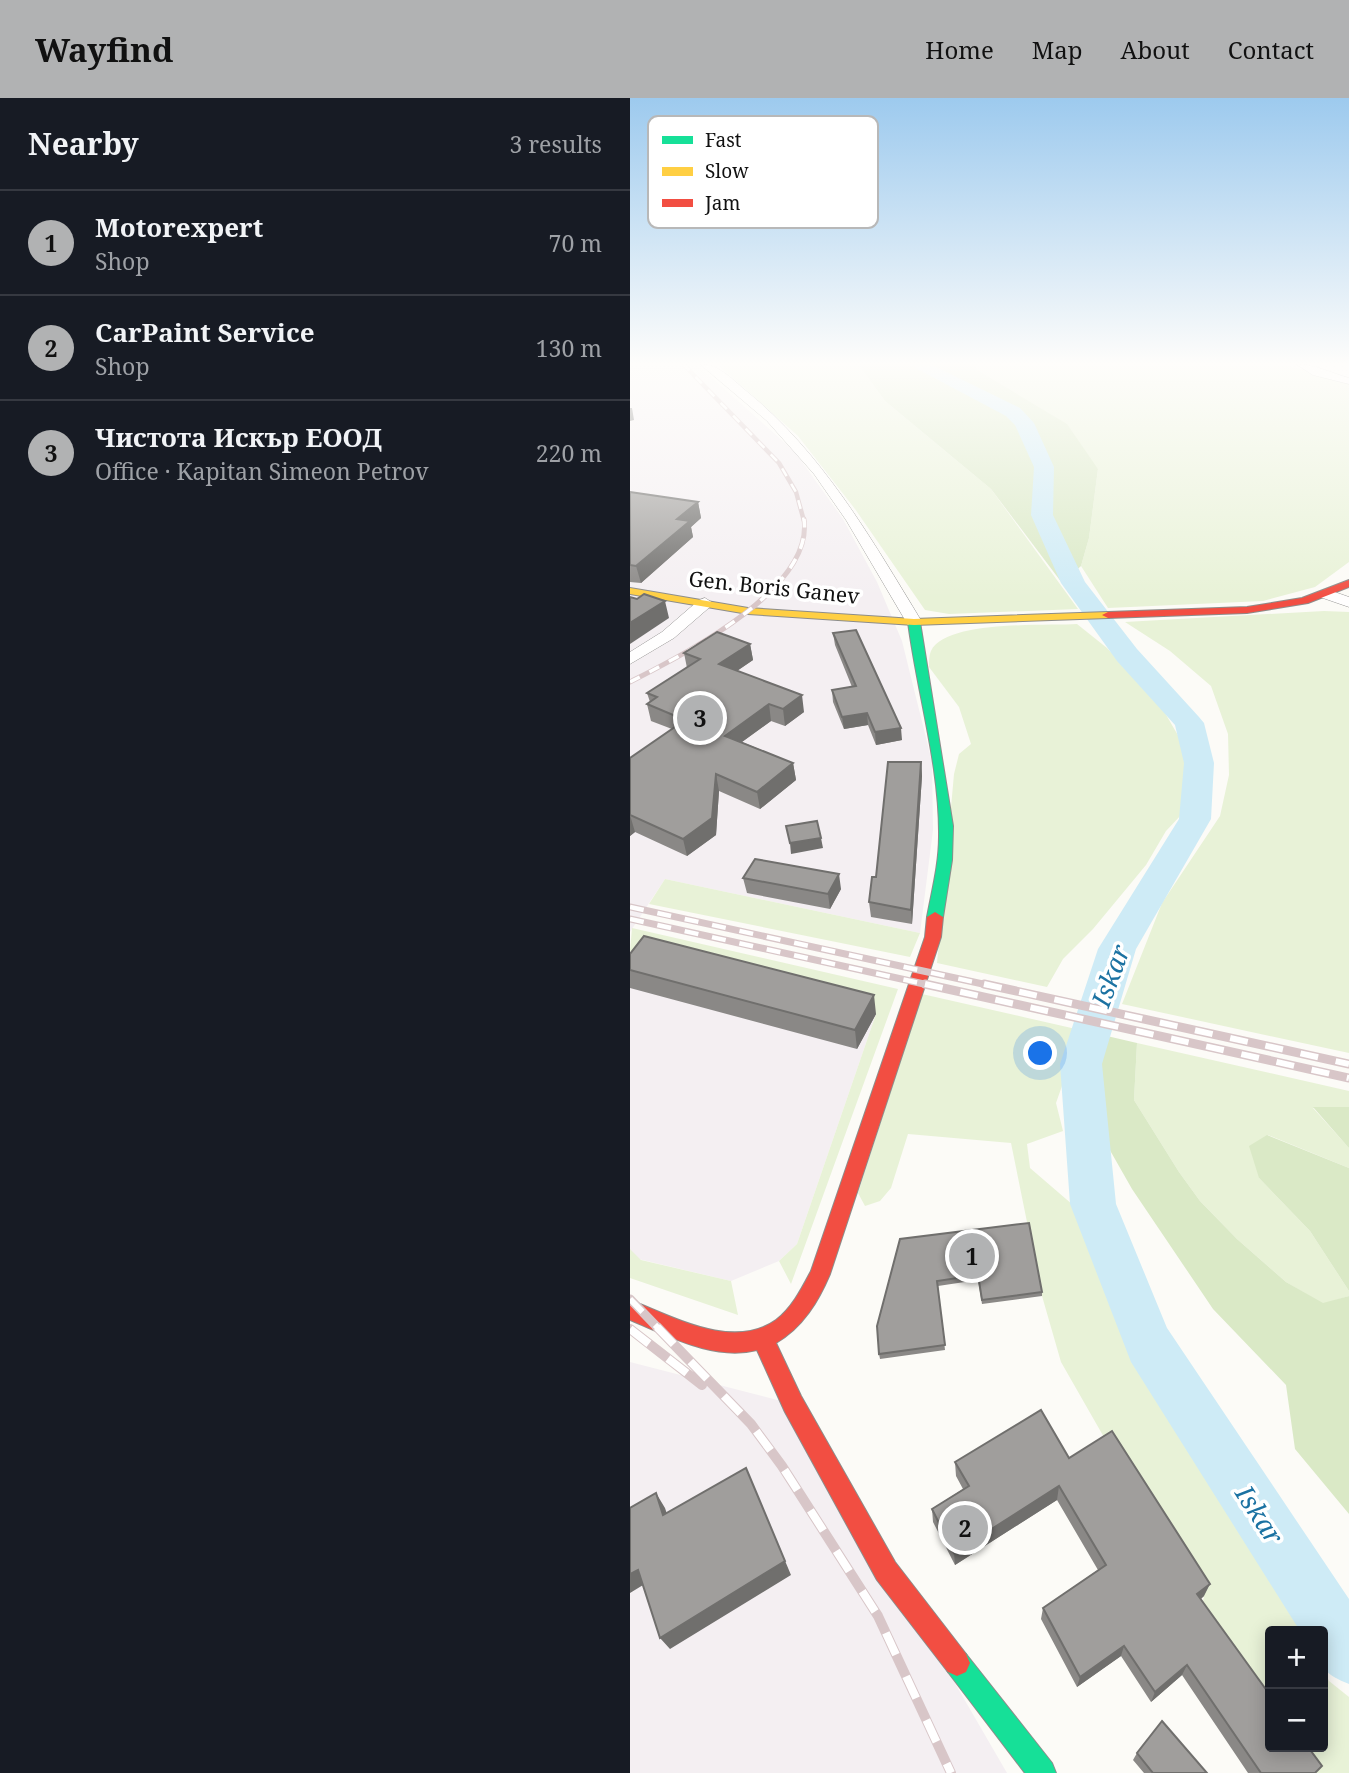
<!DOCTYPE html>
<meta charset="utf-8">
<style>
body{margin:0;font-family:"Noto Serif",serif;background:#242831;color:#f1f3f6}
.controls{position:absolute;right:21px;bottom:21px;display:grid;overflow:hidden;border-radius:7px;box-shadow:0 4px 18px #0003}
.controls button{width:63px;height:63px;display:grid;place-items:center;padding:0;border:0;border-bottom:2px solid #363941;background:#171b24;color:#f1f3f6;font:35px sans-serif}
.you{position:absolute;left:411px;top:956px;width:24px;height:24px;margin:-18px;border:5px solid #fff;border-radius:50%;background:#1a73e8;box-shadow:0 0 0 10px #1a73e833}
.badge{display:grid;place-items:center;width:46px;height:46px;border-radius:50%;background:#b1b2b3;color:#111;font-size:23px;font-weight:700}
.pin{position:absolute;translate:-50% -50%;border:4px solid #fff;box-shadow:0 2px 7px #0006}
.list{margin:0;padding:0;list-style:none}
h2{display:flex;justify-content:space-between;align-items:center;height:91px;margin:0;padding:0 28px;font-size:30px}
h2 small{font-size:23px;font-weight:400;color:#9ea1a6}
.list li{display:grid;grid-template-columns:46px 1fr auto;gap:21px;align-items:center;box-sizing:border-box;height:105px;padding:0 28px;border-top:2px solid #363941}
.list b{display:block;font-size:26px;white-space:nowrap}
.list p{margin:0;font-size:23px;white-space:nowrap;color:#9ea1a6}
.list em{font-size:23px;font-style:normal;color:#9ea1a6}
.map{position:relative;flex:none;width:719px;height:1675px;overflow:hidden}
header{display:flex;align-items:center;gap:42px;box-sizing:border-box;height:98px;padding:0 35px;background:#b1b2b3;color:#111}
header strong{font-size:33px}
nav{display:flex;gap:38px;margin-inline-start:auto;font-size:24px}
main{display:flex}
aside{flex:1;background:#171b24}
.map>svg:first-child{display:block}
.industrial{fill:#f4eff2}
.green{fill:#e8f2d7}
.forest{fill:#dae9c6}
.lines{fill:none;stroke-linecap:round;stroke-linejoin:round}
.river{fill:#ceebf6;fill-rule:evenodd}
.street-casing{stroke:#979695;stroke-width:1}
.fast-casing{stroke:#8d8d8b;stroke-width:2}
.slow-casing{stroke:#8d8d8b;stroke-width:2}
.jam-casing{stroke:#8d8d8b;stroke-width:2}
.street{fill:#fffefe;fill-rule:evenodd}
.fast{fill:#16e098;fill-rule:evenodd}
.slow{fill:#ffcf43;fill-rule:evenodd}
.jam{fill:#f24e42;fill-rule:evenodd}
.rail-far4-casing{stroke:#d8c6c8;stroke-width:4.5}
.rail-far3-casing{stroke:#d8c6c8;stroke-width:5}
.rail-far2-casing{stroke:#d8c6c8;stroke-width:7}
.rail-far1-casing{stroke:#d8c6c8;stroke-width:9}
.rail-casing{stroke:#d8c6c8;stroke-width:10}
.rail-far4{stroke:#fff;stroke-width:2.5;stroke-dasharray:9;stroke-linecap:butt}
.rail-far3{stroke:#fff;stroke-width:3.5;stroke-dasharray:11;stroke-linecap:butt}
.rail-far2{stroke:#fff;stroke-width:4.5;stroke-dasharray:14;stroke-linecap:butt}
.rail-far1{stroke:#fff;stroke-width:6;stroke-dasharray:18;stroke-linecap:butt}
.rail{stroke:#fff;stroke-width:8;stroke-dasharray:24;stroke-linecap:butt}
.wall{fill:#8a8886}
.shaded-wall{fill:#706f6d}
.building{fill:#a09e9c;stroke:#706f6d;stroke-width:2}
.labels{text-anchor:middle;stroke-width:7;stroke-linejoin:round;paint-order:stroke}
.far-street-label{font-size:21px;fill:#111;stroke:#fff}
.water-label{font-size:26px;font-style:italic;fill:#1b72a2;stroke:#fff}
.key{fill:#fff;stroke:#b8b8b8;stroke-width:2}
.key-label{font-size:19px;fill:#111}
</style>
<header>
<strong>Wayfind</strong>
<nav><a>Home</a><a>Map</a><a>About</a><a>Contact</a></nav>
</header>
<main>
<aside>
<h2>Nearby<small>3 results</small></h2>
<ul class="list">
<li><span class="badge">1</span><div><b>Motorexpert</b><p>Shop</p></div><em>70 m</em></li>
<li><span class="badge">2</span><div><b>CarPaint Service</b><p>Shop</p></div><em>130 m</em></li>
<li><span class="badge">3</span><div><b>Чистота Искър ЕООД</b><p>Office · Kapitan Simeon Petrov</p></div><em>220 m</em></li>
</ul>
</aside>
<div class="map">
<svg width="719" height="1675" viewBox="0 0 719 1675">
<rect width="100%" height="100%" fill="#fcfbf7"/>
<path class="industrial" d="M0,266H66L108,303L165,354L213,421L247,484L272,543L302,664L303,732L290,835L35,781L0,834Z
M0,853L246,916L167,1146L149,1163L101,1183L0,1159Z
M0,1264L163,1306L377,1675H0Z"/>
<path class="green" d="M87,266H228L255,303L361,391L448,511L319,516L295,512L225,411L168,338Z
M346,266H653L719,285V464L685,489L633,503L478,510L451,468L459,440L468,371L347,272Z
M694,513L719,514V955L492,906L532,805L590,718L599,677L598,636L581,588L540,553L495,524Z
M447,526L477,550L531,608L557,653L552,716L536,733L516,767L463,831L433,861L417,889L307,865L324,676L329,656L341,646L329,609L299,569C299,565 299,557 301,553C315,522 416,528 447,526Z
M35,781L290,835L280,859L19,806Z
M2,830L268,891L161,1186L149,1163L167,1146L246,916L0,853Z
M292,896L446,931V948L426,1005L433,1033L397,1046L400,1070L443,1107L496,1232L580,1372L655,1490L676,1533H640V1617L570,1519L574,1498L479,1348L431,1264L412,1198L381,1045L278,1036L261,1090L250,1103L235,1108L228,1095Z
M507,945L719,993V1009L683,1010L719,1050V1070L638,1037L629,1080L680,1133L719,1193V1198L693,1206L656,1184L607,1141L570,1103L549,1074L504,1002Z
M0,1151L11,1162L101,1183L108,1217L0,1180Z
M693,1569L699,1583L719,1599V1675H681L663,1649H693Z"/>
<path class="forest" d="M228,266H346L347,272L437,326L468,371L459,440L451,468L432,485L361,391L255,303Z
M477,938L507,945L504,1002L549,1074L570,1103L607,1141L656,1184L693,1205L719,1198V1416L665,1351L656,1287L583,1211L502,1091L473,1040L465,1000Z
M683,1009H719V1050L718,1049Z
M637,1037L719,1070V1193L680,1133L629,1080L619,1048Z"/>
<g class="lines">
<path class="river" d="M278,266H300L390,310L404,325L424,369L423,417L455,484L507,551L569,619L574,625L584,665L581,721L506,851L472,966L486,1106L537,1230L719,1501V1586C685,1572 693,1567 693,1533H670L501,1264L440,1106L430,966L468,851L549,721L554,665L545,627L487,563L431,485L401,417L404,369L385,327L376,318Z"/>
<defs>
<path id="street" d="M70,266C88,266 101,280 115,292C192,354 241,440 292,524L290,527H278L216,422L184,376L137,323Z
M666,266C684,266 701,275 719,280V286L683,277Z
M696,491L719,499V509L690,499L688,496Z
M75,500L83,505L81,508L44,540L0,566V554L32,534L69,502Z"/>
<path id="fast" d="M284,521L290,524L323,728L322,762L313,819L305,824L297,819C302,792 309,766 309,739C310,669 287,594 278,524Z
M327,1552L336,1556L422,1665L426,1675H395L318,1574L314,1565L318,1556Z"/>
<path id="slow" d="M0,490L118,510L284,521L478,514L484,517L478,520L284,527L118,516L0,496Z"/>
<path id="jam" d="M719,482V489L678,505L617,515L478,520L472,517L478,514L617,509L672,500Z
M305,814L313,819L311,839L200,1176C188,1204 173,1229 146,1245L171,1298L265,1464L336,1556L340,1565L336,1574L327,1578L318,1574L247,1482L155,1314L127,1252C84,1263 39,1238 0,1222V1202C42,1218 103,1253 146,1222C162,1210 172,1190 181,1173L295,839L297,819Z"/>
</defs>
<use href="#street" class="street-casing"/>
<use href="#fast" class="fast-casing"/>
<use href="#slow" class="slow-casing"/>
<use href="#jam" class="jam-casing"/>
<use href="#street" class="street"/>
<use href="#fast" class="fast"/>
<use href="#slow" class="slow"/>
<use href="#jam" class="jam"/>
<defs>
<path id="rail-far4" d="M53,266L149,365L166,394L174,423"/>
<path id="rail-far3" d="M0,584C52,557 184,492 174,421"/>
<path id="rail-far2" d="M0,809L362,888
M0,821L303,888"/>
<path id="rail-far1" d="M295,886L719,980
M354,886L719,966
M0,1201L28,1230"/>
<path id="rail" d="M27,1229L121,1326L152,1368L248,1518L321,1675
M0,1231L72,1287"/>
</defs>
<use href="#rail-far4" class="rail-far4-casing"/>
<use href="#rail-far3" class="rail-far3-casing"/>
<use href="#rail-far2" class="rail-far2-casing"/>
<use href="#rail-far1" class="rail-far1-casing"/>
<use href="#rail" class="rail-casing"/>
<use href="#rail-far4" class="rail-far4"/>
<use href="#rail-far3" class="rail-far3"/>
<use href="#rail-far2" class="rail-far2"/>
<use href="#rail-far1" class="rail-far1"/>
<use href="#rail" class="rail"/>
</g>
<path class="wall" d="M0,394L68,404L71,420L61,429L63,439L11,485L0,484Z
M203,535L272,642L246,647L238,627L214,631L203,604L202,592L222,589L205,547Z
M120,546L123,562L107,573L174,614L155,628L141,623L112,644L163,665L166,682L130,711L89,693L86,737L57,758L5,734L0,738V660L42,631L21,623L17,606L20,604L17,595L57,570L54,555Z
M291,664L292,678L282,826L241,819L239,804L246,779Z
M113,780L211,791L200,811L117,795Z
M0,856L246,916L227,951L0,890Z
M270,1141L412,1194V1198L352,1206L348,1182L308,1188L315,1252L250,1261L249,1256Z
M439,1360L574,1498L571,1501L685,1675H618L552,1577L521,1604L491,1558L447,1589L411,1521L413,1510L468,1472L427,1402L325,1467L303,1424L302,1411L333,1391L326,1378L325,1364Z
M507,1655L577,1675H514L503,1662Z"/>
<path class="shaded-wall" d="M0,310H2L4,322L0,323Z
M68,404L71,420L61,429L63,439L11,485L6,468L47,421Z
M35,503L39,520L0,546V525Z
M120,546L123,562L92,583L89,566Z
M172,597L174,614L155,628L153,611Z
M139,606L141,623L98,654L95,638Z
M237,615L238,627L214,631L212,619Z
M271,630L272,642L246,647L245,634Z
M291,664L292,678L282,826L281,812Z
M163,665L166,682L130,711L127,694Z
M86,676L89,693L86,737L57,758L53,741Z
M0,717L5,734L0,738Z
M191,740L193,750L161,756L160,745Z
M209,776L211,791L200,811L198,796Z
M244,897L246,916L227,951L225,932Z
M116,1370L161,1477L40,1551L30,1540Z
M429,1388L427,1402L325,1467L324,1455Z
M26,1395L35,1410L42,1431L33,1417Z
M8,1472L18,1484L0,1495V1476Z
M580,1486L574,1498L562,1507L567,1496Z
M494,1548L491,1558L447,1589L450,1579Z
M557,1567L552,1577L521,1604L525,1594Z"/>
<path class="building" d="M0,394L68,404L47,421L60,423L6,468L0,467Z
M14,496L35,503L0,525V499L7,501Z
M226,532L271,630L245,634L237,615L212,619L202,592L226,588L203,535Z
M87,534L120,546L89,566L172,597L153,611L139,606L95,638L163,665L127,694L86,676L82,720L53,741L0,717V660L55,622L17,606L27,599L17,595L70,561L54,555Z
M258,664H291L281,812L239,804L242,779H246Z
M187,723L191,740L160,745L156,728Z
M125,761L209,776L198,796L113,780Z
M14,838L244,897L225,932L0,872V856Z
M399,1125L412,1194L352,1202L348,1177L307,1183L315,1247L249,1256L247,1228L270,1141Z
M411,1312L439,1360L482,1333L580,1486L567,1496L640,1597V1649H678L692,1668L685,1675H631L557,1567L525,1594L494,1548L450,1579L413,1510L476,1467L429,1388L324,1455L302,1411L339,1388L325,1364Z
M116,1370L155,1463L30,1540L8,1472L0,1476V1410L26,1395L33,1417Z
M532,1623L577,1675H523L507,1655Z"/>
<linearGradient id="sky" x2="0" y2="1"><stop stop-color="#9dcaee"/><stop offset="0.53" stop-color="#fefdfb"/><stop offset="1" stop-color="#fefdfb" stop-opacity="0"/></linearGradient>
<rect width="719" height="501" fill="url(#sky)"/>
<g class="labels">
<g class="far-street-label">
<text transform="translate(144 490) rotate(6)" y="7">Gen. Boris Ganev</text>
</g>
<g class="water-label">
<text transform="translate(481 878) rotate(-70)" y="9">Iskar</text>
<text transform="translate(629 1417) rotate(57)" y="9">Iskar</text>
</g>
</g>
<rect x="18" y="18" width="230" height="112" rx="10" class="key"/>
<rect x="32" y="38" width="31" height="8" fill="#16e098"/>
<rect x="32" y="69" width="31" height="9" fill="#ffcf43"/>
<rect x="32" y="101" width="31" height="8" fill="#f24e42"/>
<g class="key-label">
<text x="75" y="49">Fast</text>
<text x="75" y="80">Slow</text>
<text x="75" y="112">Jam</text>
</g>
</svg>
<div class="controls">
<button>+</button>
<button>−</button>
</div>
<div class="you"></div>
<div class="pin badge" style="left:342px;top:1158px">1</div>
<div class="pin badge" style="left:335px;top:1430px">2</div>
<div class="pin badge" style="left:70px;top:620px">3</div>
</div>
</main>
